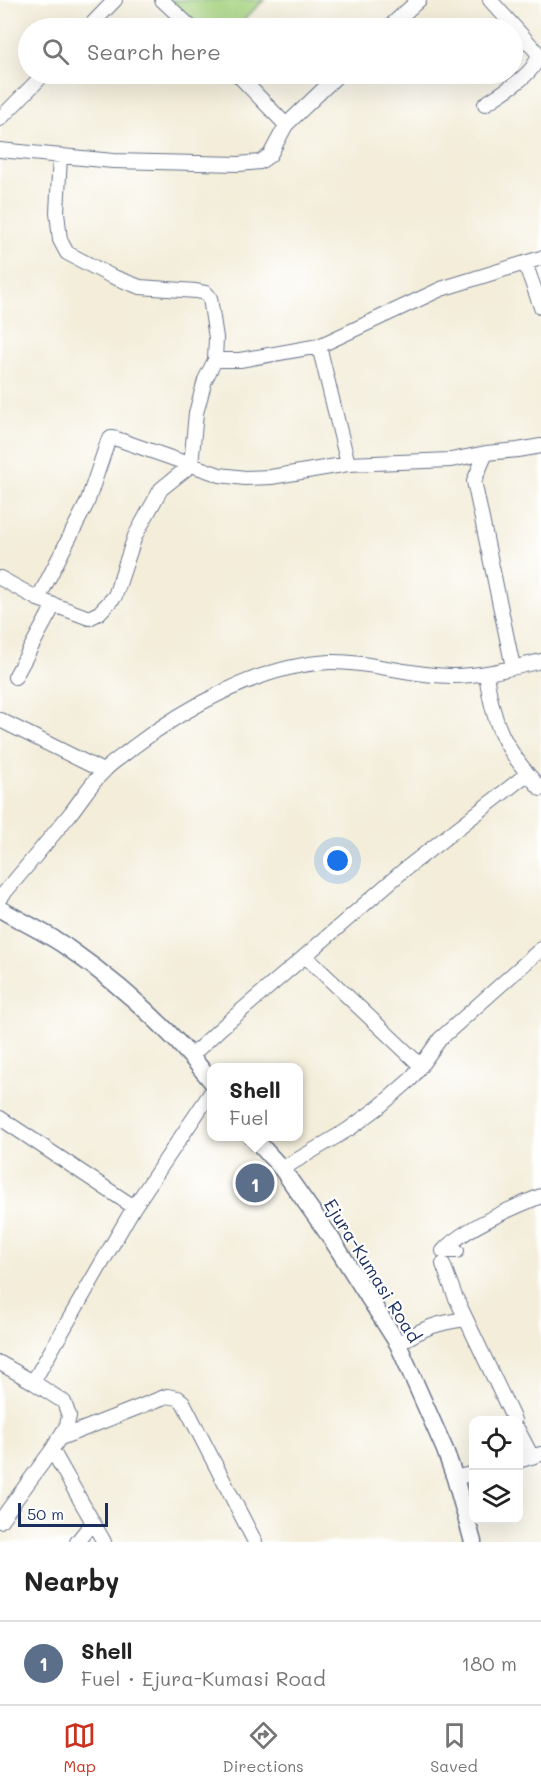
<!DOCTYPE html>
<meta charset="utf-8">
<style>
body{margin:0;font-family:Mali,sans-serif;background:#f6f6f6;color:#222}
.controls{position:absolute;right:18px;bottom:18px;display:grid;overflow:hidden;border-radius:12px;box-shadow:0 6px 24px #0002}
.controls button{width:54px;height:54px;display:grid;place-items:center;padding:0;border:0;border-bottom:2px solid #e0e0e0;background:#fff;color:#222;font:30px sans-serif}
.scale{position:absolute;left:18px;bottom:15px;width:90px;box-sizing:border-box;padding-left:6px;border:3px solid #1b2f5e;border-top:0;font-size:16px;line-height:21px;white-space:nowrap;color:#1b2f5e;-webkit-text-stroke:4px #fff;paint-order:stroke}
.you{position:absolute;left:338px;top:861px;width:21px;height:21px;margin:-15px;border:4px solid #fff;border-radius:50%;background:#1a73e8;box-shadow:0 0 0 9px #1a73e833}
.badge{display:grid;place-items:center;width:39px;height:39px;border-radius:50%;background:#c8321e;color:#fff;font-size:20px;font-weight:700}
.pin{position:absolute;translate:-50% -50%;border:3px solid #fff;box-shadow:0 2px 6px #0006}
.popup{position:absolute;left:207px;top:1063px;width:96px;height:78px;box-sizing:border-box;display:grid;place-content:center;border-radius:12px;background:#fff;filter:drop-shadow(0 2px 4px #0005);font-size:20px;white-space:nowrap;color:#767676}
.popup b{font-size:22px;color:#222}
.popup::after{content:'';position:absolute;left:50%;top:100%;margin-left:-12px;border:12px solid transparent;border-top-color:#fff}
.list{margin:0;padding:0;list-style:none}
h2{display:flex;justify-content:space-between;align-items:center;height:78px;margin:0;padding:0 24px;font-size:26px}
h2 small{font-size:20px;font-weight:400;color:#767676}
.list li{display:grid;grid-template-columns:39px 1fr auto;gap:18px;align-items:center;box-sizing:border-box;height:84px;padding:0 24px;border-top:2px solid #e0e0e0}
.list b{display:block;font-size:22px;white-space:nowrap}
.list p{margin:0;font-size:20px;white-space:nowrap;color:#767676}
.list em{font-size:20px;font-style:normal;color:#767676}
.icon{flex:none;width:33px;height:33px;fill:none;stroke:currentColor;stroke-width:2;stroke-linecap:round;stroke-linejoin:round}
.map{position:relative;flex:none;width:541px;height:1542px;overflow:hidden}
.search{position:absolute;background:#fff;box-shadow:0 6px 24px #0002;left:18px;right:18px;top:18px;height:66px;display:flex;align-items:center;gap:15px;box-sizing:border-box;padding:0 21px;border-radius:33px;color:#767676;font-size:22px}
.sheet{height:162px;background:#fff}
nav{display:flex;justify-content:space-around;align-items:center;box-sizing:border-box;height:84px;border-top:2px solid #e0e0e0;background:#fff;font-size:16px;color:#767676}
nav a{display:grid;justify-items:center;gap:3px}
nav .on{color:#c8321e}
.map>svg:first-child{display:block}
.green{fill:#a6d380;stroke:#60816f;stroke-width:1.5}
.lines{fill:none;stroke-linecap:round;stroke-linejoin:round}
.minor-casing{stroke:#677289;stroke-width:16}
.major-casing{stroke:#677289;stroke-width:19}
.minor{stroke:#fff;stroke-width:14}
.major{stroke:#fff;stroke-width:16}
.labels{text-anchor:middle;stroke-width:4.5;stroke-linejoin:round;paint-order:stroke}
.street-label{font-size:18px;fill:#1b2f5e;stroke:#fff}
</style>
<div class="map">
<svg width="541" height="1542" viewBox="0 0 541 1542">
<rect width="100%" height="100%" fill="#fff"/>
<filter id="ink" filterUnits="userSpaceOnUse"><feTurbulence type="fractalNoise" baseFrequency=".0167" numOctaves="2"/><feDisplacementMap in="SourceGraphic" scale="12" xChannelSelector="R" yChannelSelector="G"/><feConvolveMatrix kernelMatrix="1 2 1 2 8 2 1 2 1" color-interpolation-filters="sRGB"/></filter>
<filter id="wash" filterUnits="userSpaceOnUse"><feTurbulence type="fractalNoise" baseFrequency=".008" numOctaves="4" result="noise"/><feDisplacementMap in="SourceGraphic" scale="24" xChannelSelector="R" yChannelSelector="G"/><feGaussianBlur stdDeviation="1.35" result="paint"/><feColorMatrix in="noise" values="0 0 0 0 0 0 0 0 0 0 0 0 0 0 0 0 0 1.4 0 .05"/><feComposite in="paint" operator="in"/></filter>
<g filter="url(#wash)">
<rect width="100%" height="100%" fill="#f3edd9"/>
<path class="green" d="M167,0H264L235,28H195Z"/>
</g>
<g filter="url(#ink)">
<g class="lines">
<defs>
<path id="minor" d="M162,0L192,28
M88,28L115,0
M388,28L419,0
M237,74L286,125
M485,104C500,94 536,74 538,55L536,51L490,0
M0,119L44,74
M0,150L113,161L239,164L260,162L270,155L286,125L339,74
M60,156L57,212L60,240L67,253L111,276L140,287L196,291L206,293L210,298L216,338L215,360L205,380L196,413L191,465
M525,263L541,307
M319,346L348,464
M215,360H240L319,346L441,289L541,258
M486,453L474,481L513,667
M0,578L38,599L89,618L99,613L115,596L135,536L161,489L191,465
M38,599L87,503L108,441L111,438L117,439L220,475L245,478L271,477L348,464L451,460L486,453L518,450L541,446
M486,673C493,726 505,750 541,789
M15,677L54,605
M0,720L103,771
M0,898C24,870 47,842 70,814C81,800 91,783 104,771C112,762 123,756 132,748C186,707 261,665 330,662C370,661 411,676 452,676C482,676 512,668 541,661
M305,956L404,870L527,774
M191,1056L221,1028L305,956L421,1066
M0,1118L134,1207
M282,1169L349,1129L379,1107L411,1079L440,1039L541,949
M457,1251H443C462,1229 514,1207 541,1196
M466,1319L514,1420
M398,1344C423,1328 436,1323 466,1319L455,1296L443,1264
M0,1363L33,1382L64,1402L69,1416L67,1425L52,1450L0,1521
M33,1382L134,1207L212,1091
M518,1430L532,1457
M58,1439L167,1396L178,1398L183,1402L255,1542
M52,1450L104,1542
M518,1461L541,1454
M455,1478L474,1473
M77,1542L92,1523"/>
<path id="major" d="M0,909C22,922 47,933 68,948C121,985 172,1031 212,1082
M252,1136L282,1169L331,1238L398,1344L445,1450L455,1478L473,1542"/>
</defs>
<use href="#minor" class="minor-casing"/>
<use href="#major" class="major-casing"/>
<use href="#minor" class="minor"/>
<use href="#major" class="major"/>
</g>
</g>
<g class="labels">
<g class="street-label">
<text transform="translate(372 1271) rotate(58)" y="6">Ejura-Kumasi Road</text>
</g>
</g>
</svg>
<div class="controls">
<button><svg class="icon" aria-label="locate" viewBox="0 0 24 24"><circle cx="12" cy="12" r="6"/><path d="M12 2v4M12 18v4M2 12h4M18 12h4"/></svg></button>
<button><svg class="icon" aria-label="layers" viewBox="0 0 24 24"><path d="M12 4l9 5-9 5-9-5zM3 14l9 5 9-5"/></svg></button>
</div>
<div class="scale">50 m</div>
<div class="you"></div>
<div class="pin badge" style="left:255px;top:1183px;background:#5c6f8a">1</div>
<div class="popup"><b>Shell</b>Fuel</div>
<div class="search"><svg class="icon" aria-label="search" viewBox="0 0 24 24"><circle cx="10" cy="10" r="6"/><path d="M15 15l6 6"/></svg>Search here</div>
</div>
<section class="sheet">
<h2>Nearby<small></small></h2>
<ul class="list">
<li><span class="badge" style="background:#5c6f8a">1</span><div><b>Shell</b><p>Fuel · Ejura-Kumasi Road</p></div><em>180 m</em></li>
</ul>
</section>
<nav>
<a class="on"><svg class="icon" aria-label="map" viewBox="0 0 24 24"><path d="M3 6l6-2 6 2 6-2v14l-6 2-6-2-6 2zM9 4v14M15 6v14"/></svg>Map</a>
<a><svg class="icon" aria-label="directions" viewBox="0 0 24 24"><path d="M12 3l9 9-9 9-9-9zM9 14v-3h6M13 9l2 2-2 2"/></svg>Directions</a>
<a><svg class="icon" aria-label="saved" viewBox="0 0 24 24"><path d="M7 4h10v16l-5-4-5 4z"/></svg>Saved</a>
</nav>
